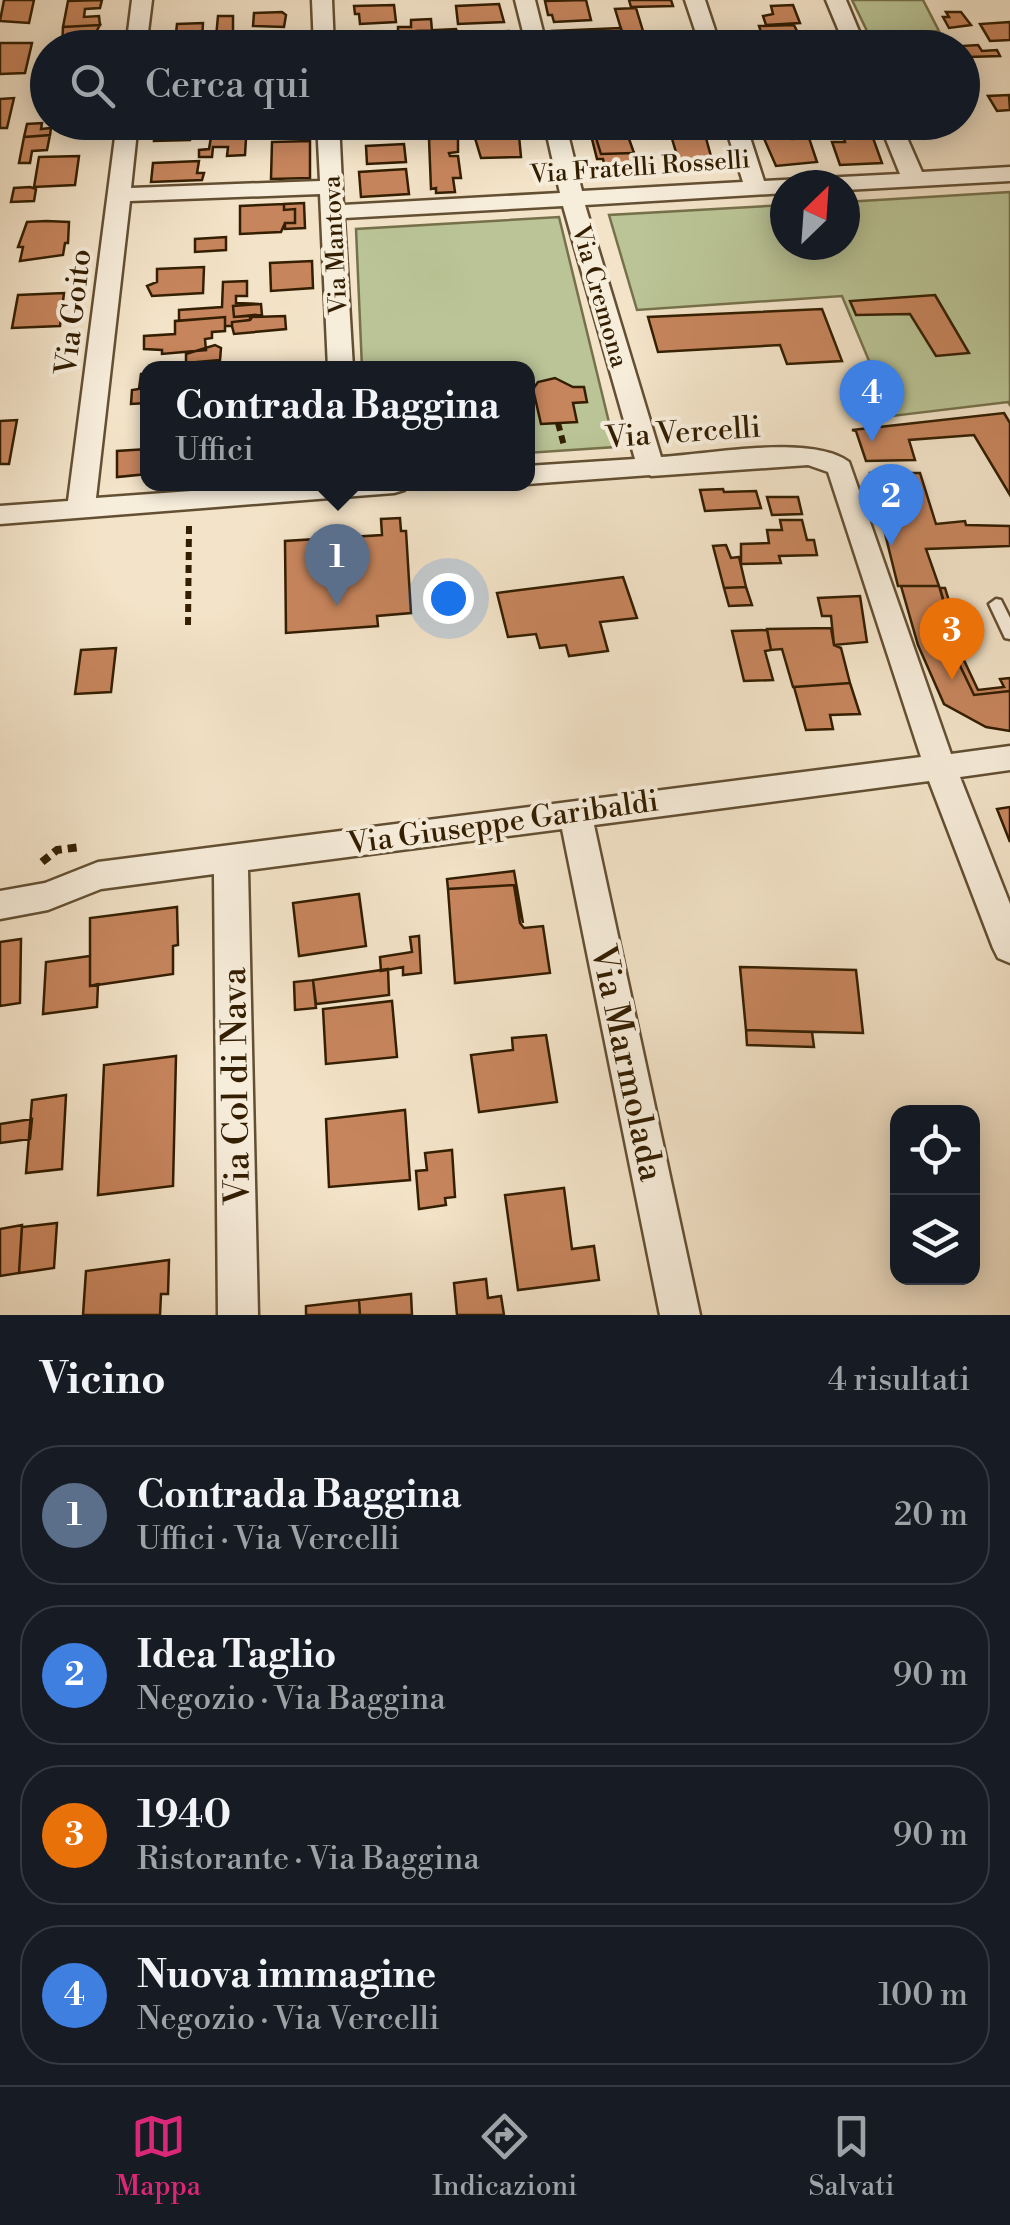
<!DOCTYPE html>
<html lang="it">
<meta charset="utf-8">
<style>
body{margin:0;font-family:"Libre Bodoni",serif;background:#20242c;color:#f1f3f6}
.controls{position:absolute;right:30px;bottom:30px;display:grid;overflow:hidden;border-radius:20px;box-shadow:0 5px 25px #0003}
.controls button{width:90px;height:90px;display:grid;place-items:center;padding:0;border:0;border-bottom:2px solid #363941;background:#171b24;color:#f1f3f6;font:50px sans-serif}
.compass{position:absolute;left:770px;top:170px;width:90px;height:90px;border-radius:50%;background:#171b24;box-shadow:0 5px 25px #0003;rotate:25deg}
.you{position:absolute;left:448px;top:598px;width:35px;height:35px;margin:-25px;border:8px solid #fff;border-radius:50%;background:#1a73e8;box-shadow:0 0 0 15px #1a73e833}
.badge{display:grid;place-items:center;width:65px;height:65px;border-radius:50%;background:#db2777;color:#fff;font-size:32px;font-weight:700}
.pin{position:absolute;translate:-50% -82px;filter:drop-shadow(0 2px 5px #0008)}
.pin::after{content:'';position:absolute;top:52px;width:35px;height:30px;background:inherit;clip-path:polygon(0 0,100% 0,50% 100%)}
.popup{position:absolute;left:140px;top:361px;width:395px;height:130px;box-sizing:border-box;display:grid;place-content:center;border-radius:20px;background:#171b24;filter:drop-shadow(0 2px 8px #0005);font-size:32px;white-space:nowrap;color:#9ea1a6}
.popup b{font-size:38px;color:#f1f3f6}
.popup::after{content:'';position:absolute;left:50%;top:100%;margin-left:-20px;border:20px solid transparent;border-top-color:#171b24}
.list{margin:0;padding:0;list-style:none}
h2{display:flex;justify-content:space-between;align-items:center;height:130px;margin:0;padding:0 40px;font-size:42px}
h2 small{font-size:32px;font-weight:400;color:#9ea1a6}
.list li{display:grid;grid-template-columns:65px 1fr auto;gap:30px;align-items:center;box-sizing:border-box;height:140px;margin:0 20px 20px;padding:0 20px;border:2px solid #363941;border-radius:40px}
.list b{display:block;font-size:38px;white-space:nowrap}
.list p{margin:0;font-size:32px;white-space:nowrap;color:#9ea1a6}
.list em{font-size:32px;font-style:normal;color:#9ea1a6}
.icon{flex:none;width:55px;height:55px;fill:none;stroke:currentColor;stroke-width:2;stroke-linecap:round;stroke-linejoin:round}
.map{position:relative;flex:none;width:1010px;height:1315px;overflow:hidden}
.search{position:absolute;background:#171b24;box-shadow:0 5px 25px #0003;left:30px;right:30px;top:30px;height:110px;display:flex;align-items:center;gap:25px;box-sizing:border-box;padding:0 35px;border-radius:55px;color:#9ea1a6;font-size:38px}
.sheet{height:770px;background:#171b24}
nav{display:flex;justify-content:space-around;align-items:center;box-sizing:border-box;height:140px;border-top:2px solid #363941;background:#171b24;font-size:28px;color:#9ea1a6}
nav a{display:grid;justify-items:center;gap:5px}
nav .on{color:#db2777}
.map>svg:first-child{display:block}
.green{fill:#bac496;stroke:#76714b;stroke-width:2.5}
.building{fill:#c7855d;stroke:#331e00;stroke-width:2.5}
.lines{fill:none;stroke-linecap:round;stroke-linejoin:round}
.service-casing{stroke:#634f32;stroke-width:5}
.minor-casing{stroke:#634f32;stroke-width:5}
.path-far1{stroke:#331e00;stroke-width:6;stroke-dasharray:8 5;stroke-linecap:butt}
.path{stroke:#331e00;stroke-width:8;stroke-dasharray:9 6;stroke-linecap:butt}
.service{fill:#f7eddb;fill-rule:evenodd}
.minor{fill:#f7eddb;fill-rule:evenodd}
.labels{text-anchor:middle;stroke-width:8;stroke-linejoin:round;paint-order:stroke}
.far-street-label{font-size:25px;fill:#331e00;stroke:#f7eddb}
.street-label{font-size:30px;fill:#331e00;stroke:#f7eddb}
.near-street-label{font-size:35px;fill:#331e00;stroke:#f7eddb}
</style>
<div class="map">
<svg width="1010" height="1315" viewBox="0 0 1010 1315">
<rect width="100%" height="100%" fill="#f3e3c8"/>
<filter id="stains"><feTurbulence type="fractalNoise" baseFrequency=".002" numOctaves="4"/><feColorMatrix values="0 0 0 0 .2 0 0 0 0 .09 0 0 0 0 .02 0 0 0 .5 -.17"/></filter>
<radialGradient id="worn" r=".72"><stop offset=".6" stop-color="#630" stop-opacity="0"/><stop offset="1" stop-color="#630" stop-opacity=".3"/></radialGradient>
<path class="green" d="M852,0H923L939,31L868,33Z
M1010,192V405L1008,402L892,416L842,296L637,310L609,215L785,205V245H845V202Z
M559,217L615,447L527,453V368H362L356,229Z"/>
<path class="building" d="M4,0H34L29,23L0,21Z
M102,0L100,8L85,9L84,17L99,16L100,25L63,27L68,1Z
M586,0L591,20L554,22L552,15H548L545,1Z
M629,0H671L673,6L631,7Z
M499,4L504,22L458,24L456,6Z
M394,5L396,22L360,24L359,14H355L354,6Z
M793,5L800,23L766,25L763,16L773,14L771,6Z
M636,8L643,31L622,32L615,9Z
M282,12L286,15L284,27L253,26L254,13Z
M946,12H961L971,25L949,28L943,17H949Z
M218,16H233V48H215Z
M431,19L432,31L398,32V27H411V20Z
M1010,22V40L990,41L980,24Z
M203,23L202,41L175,42L177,24Z
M100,25L95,34L97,47L62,48L63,27Z
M794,25L798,33L792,34L794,41H782L780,34L761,32L759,26Z
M621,28L624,38L555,41L552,31Z
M456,29L463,45L419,48L417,31Z
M417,31L419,48H356V34Z
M509,31L512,48H466L464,33Z
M827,32L833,48H804L795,33Z
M0,43H32L25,73L0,74Z
M978,45L982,51L997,50L1000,56L968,57L961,46Z
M1009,95L1010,110L997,111L988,96Z
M14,98L7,128H0V99Z
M192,122L190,140L154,141L157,122Z
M234,122H247L245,155L227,156L228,147H213L212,157H199V150L209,149L211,137L234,131Z
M359,122H405L407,136L360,138Z
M501,122L502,126H513L515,137L519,136L521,157L481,158L471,125L466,124Z
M586,122H624L628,136L596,138L601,154L634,153L640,173L606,172L603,159H597L590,131H586Z
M42,123L41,129L51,128L50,135L24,137L27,124Z
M461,125L463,137H458V152L449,153L450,156H458L461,178H453L455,192L436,193V188L431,189L429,139L446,138L445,126Z
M832,125L834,132L798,133L795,127Z
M704,131L714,167L681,169L670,132Z
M789,133L792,139L809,138L817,162L776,166L762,134Z
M50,135L47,150L32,151L30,163H19L24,137Z
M843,135H872L882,163L840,165L832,142H845Z
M628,136L634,153L601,154L596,138Z
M310,141V178L271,179L272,142Z
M404,144L406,162L367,164L366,146Z
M79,156L75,185L34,187L39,157Z
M199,161L197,173H204L202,180L151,182L153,163Z
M406,169L409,194L361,197L359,172Z
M30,187L36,189L34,201L11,202L14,188Z
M304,203L305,228L285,229V223H295V209L284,210V204Z
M284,204V210L295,209V223H285L281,232L240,234V206Z
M46,221L69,222L68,243H65L63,255L20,261L23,247H18L27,222Z
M226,237V250L195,252V239Z
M312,261L313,288L271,291L270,263Z
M204,267L203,293L152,296L147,286L157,282V269Z
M247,281V296H236V303L259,304L233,306L234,317L254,315L250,320L232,322V326H225V317L179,321V310L222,307L223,282Z
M64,293L60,326L12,328L18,295Z
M935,295L969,353L936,356L910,314L856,315L850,301Z
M261,304L262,315L234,317L233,306Z
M822,309L842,361L787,364L780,345L658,352L648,317Z
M285,316L286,329L234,334L232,326V322L250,320V317Z
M225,317V331L212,332V338L205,339L206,350L162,354V350L144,349V336L175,334V321Z
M215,345L221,348L220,360L186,363V354Z
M141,374H147V403L131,404L132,390L139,389Z
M555,378L573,387H584L587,402L573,403L577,422L541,424L533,389L538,382Z
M1004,413L1010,423V495L974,435L909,440L915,460L866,461L856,431L852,430Z
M17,420L9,464H0V421Z
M147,449V474L117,477V451Z
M870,473H920L936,524L965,521L966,525L1010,526V546L926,549L939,586H898Z
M723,489L724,492L756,491L761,508L705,511L700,490Z
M767,497H798L802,514L772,515Z
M400,518L401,531H406L411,613L377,616L378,626L286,633L285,541L382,535L381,519Z
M780,520H802L807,540H814L817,555L779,556L781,563L741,564V544L769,543L767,530H782Z
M726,545L731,558L739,557L746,587L724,588L713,546Z
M623,577L637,618L600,622L608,651L569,656L566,645L540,648L536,634L508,637L497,593Z
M901,586H939L958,651L954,653L974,695L1010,691V731L986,727L944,704L918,645Z
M746,587L752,605L729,606L724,588Z
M940,588H945L965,653L962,656L978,690L1004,687L1000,679L1010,678V691L974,695L954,653L958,651Z
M860,596L867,642L834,645L831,616H822L818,598Z
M831,628L834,645L841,648L850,683L793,687L782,649L771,650L767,629Z
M767,630L771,650L765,651L773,680L744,681L732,631Z
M116,648L111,692L75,694L81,650Z
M850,683L860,714L830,715L833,729L806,730L794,687Z
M1010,807V842L997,809Z
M514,871L523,923L514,885L448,889L447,879Z
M514,885L520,923L524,928L543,926L550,973L455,983L448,889Z
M359,894L366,946L299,956L293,903Z
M177,907L178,945L173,946V974L90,986V918Z
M419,936L421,973L403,975V967L381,971L380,957L412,952L410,937Z
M21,939L20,1003L0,1006V942Z
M90,956V986L98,984L97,1007L43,1014L46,962Z
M740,967L856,970L863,1033L746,1030Z
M388,969L389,995L316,1004L313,980Z
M313,980L316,1008L295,1010L294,982Z
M392,1001L397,1057L326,1064L323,1009Z
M746,1030L812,1032L814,1047L747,1045Z
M546,1035L557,1102L479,1112L471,1055L513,1050L512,1038Z
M176,1056L173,1186L98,1195L104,1065Z
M66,1095L62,1169L26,1173L32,1100Z
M405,1110L410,1180L329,1187L326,1119Z
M32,1119L30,1139L0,1143V1124Z
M452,1150L455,1197L445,1198L446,1205L419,1209L416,1171L427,1170L425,1153Z
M564,1188L572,1249L594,1246L599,1280L518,1290L505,1195Z
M57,1223L54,1268L19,1273L22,1227Z
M22,1225L19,1273L0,1276V1229Z
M169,1260L168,1294H161L160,1315H83L86,1271Z
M486,1279L488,1298L501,1296L504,1315H457L454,1283Z
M411,1294L412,1315H360L359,1300Z
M359,1300L360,1315H306V1306Z"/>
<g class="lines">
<defs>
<path id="service" d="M996,599L1001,600L1010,618V639L1005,638L989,604Z"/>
<path id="minor" d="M132,0H152L146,48H126Z
M312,0H332L334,48H314Z
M515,0H535L547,48H527Z
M685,0H705L721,48H701Z
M826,0H846L866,48H846Z
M117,122H138L131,188L320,181L317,122H339L343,205L560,193L544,122H565L582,191L743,182L724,122H745L764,181L900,174L879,122H900L922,172L1010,167V181L845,190V185H785V193L585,205L661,457C709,454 812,434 849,462L951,754L1010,746V770L960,777L1010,904V963L998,958L993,948L929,781L594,825L700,1315H660L562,829L248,870L258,1315H218L214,874L101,889L48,910L0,919V891L45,883L98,862L921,757L828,472L808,465L651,476L650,475L527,484H526L527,466L635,459L563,206L344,218L353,368H328L320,194L130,201L96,498L287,484H408L404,490L394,493L0,524V506L68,501Z"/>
</defs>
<use href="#service" class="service-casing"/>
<use href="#minor" class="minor-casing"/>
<path class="path-far1" d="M558,423L564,446
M188,625L189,526"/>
<path class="path" d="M42,862L57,850L80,847"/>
<use href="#service" class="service"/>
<use href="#minor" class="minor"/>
</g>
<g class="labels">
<g class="far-street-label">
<text transform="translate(640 166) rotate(-4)" y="9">Via Fratelli Rosselli</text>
<text transform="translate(334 245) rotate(-93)" y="9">Via Mantova</text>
<text transform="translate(601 296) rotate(74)" y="9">Via Cremona</text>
</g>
<g class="street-label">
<text transform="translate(73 312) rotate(-83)" y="10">Via Goito</text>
<text transform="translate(683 432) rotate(-4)" y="10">Via Vercelli</text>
<text transform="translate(503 822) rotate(-8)" y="10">Via Giuseppe Garibaldi</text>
</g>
<g class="near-street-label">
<text transform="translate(628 1063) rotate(78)" y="12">Via Marmolada</text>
<text transform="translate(235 1086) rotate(-91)" y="12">Via Col di Nava</text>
</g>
</g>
<rect width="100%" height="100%" filter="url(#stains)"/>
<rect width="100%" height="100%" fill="url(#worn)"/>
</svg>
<div class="controls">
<button><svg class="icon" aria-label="locate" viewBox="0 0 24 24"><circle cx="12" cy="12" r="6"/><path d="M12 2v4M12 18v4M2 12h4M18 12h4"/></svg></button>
<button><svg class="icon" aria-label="layers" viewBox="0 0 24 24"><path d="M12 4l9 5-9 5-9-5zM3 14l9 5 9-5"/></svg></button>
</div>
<svg class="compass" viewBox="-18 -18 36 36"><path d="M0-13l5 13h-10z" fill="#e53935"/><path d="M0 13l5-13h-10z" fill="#9ea1a6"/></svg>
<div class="you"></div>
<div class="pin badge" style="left:337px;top:606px;background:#5c6f8a">1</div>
<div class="popup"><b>Contrada Baggina</b>Uffici</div>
<div class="pin badge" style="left:891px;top:546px;background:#3f7fe0">2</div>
<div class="pin badge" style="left:952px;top:680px;background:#e8710a">3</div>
<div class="pin badge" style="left:872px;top:442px;background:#3f7fe0">4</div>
<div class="search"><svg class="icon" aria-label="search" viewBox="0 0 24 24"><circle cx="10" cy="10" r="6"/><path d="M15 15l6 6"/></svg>Cerca qui</div>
</div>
<section class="sheet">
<h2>Vicino<small>4 risultati</small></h2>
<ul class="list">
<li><span class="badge" style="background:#5c6f8a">1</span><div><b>Contrada Baggina</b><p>Uffici · Via Vercelli</p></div><em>20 m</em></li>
<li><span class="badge" style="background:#3f7fe0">2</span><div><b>Idea Taglio</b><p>Negozio · Via Baggina</p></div><em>90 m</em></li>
<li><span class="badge" style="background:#e8710a">3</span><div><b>1940</b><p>Ristorante · Via Baggina</p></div><em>90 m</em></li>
<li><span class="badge" style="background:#3f7fe0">4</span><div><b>Nuova immagine</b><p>Negozio · Via Vercelli</p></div><em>100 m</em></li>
</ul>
</section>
<nav>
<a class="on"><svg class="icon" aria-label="map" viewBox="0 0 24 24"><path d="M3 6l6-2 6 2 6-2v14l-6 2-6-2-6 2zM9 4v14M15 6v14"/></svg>Mappa</a>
<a><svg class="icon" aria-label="directions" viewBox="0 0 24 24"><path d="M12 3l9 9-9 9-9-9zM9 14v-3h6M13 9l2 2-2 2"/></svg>Indicazioni</a>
<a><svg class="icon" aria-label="saved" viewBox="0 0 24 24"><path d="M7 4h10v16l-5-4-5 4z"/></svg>Salvati</a>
</nav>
